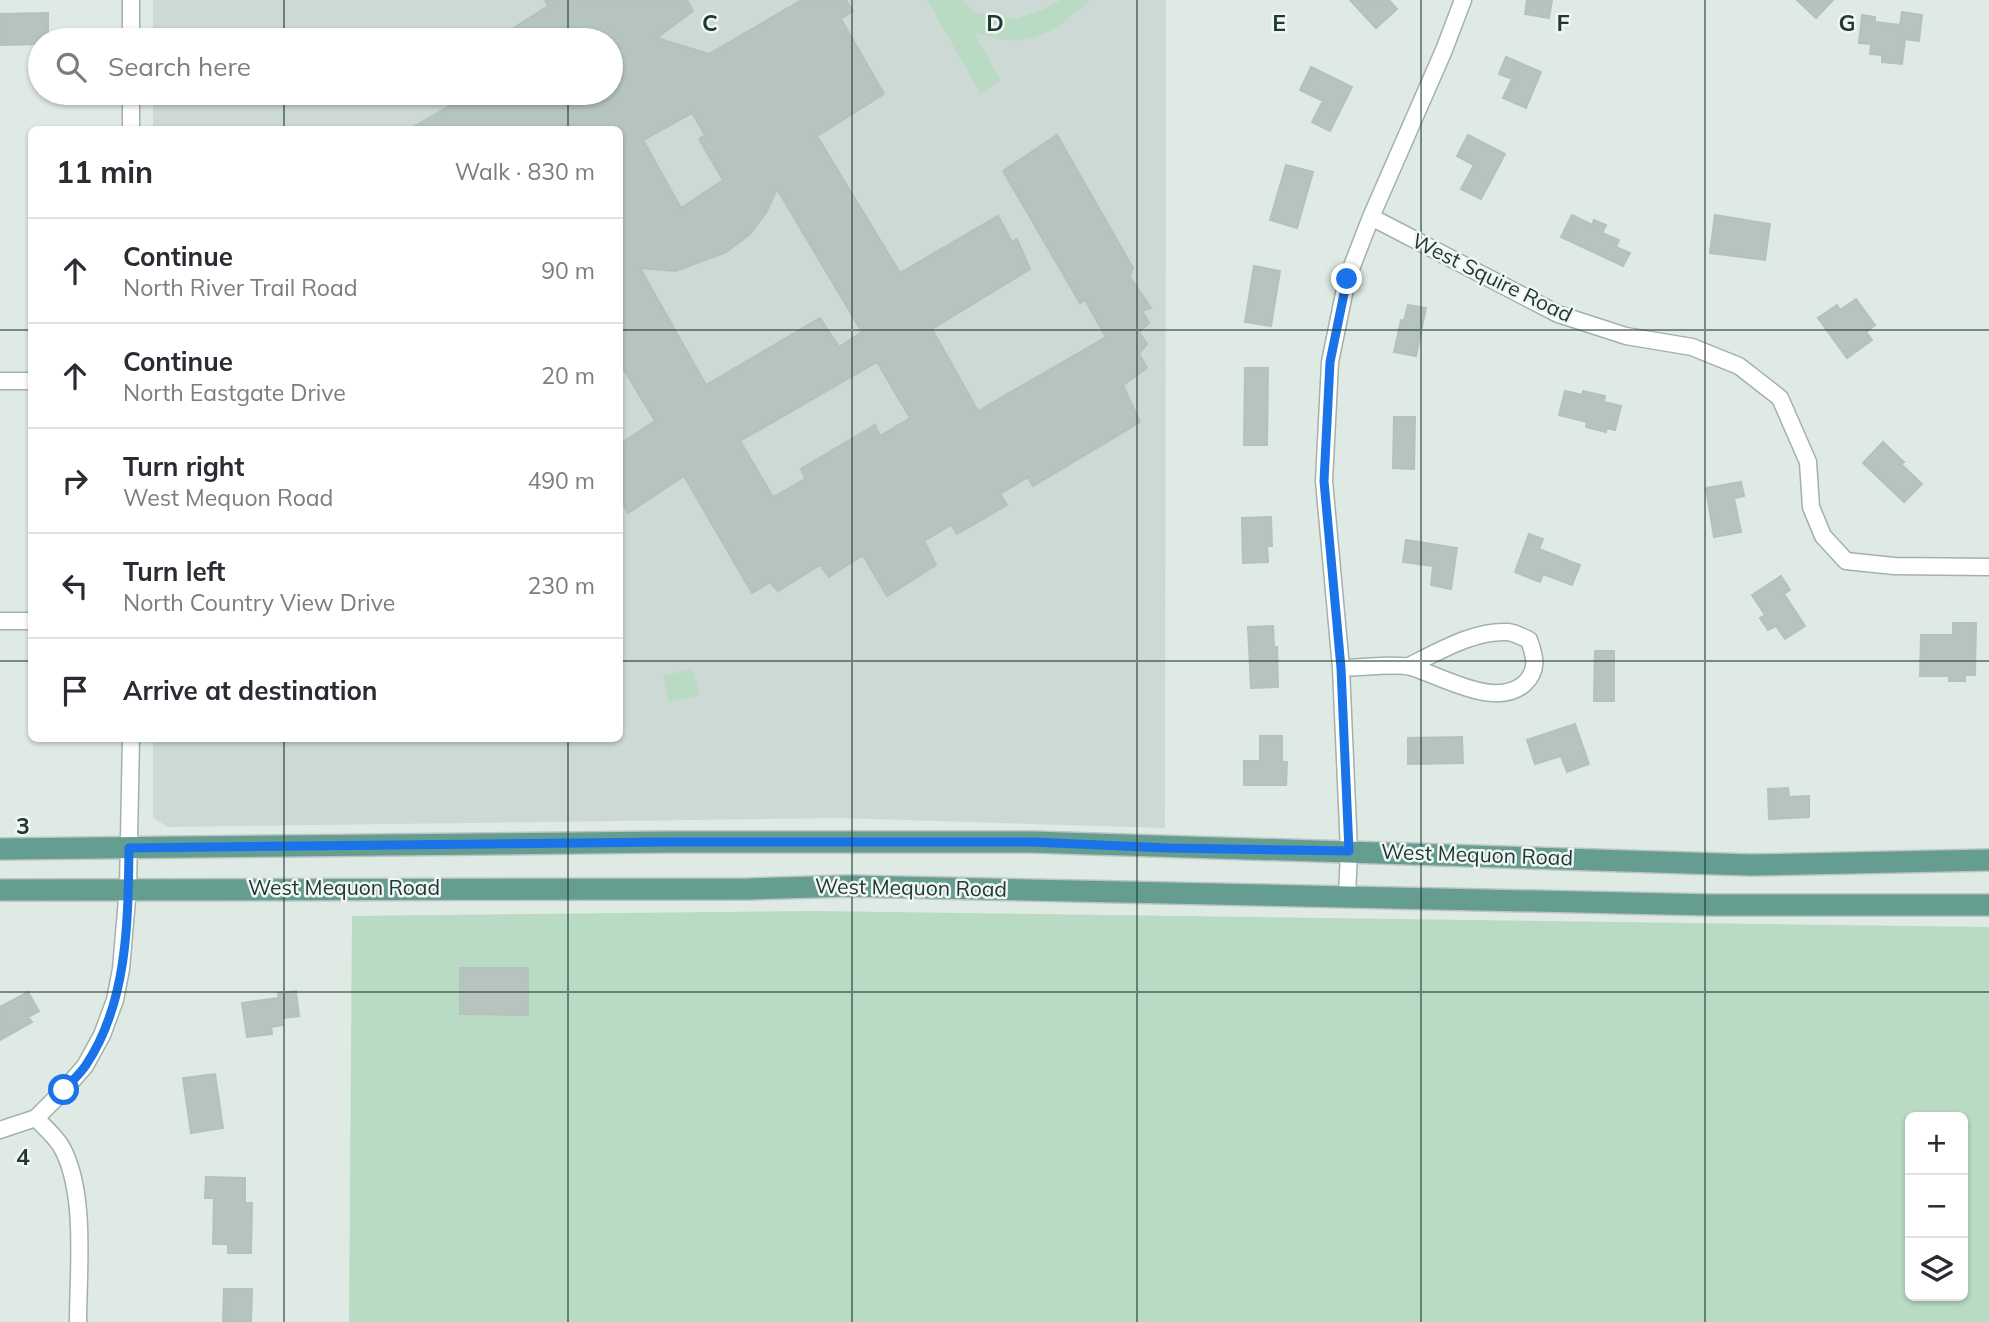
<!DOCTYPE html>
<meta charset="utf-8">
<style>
body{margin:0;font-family:Mulish,sans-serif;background:#f2f2f3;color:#2b2b33}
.controls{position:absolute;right:21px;bottom:21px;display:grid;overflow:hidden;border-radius:10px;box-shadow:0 2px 5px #0004}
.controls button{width:63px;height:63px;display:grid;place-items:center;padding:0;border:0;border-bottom:2px solid #e1e1e2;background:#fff;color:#2b2b33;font:35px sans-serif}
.stop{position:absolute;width:21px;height:21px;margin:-16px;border:5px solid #1a73e8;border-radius:50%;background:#fff}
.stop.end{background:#1a73e8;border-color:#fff;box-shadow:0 2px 7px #0008}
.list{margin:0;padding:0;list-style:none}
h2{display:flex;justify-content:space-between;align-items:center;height:91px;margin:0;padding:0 28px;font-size:30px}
h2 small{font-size:23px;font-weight:400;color:#7c7c81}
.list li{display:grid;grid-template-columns:46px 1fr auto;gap:21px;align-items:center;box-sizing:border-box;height:105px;padding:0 28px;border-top:2px solid #e1e1e2}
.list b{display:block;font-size:26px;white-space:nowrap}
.list p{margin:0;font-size:23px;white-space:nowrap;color:#7c7c81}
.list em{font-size:23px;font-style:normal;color:#7c7c81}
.icon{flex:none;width:38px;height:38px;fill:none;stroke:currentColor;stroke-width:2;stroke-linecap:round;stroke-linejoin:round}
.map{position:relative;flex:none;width:1989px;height:1322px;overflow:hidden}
.search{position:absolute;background:#fff;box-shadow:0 2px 5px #0004;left:28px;top:28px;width:595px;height:77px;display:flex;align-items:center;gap:18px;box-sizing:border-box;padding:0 24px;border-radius:38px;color:#7c7c81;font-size:26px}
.panel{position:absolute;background:#fff;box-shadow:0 2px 5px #0004;left:28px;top:126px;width:595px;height:616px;border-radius:10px}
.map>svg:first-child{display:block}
.built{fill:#cdd9d4}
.green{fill:#b9dac3;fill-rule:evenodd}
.building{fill:#b5c4be;stroke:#b2c3bc;stroke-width:2;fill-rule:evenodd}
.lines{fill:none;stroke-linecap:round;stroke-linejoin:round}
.minor-casing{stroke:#a2b1ac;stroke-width:19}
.primary-casing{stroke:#bcc4c2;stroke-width:24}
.minor{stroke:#fff;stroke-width:16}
.primary{stroke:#659d90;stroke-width:21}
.route{stroke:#1a73e8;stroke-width:9}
.grid{fill:none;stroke:#213933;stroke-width:2;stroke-opacity:0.55}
.labels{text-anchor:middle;stroke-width:5;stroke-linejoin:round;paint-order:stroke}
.street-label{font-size:21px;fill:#213933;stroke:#eff6f3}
.grid-label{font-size:23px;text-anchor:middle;font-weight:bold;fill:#213933;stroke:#eff6f3;stroke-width:5;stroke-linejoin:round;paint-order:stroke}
</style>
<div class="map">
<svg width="1989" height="1322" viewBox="0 0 1989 1322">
<rect width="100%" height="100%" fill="#dfeae5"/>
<path class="built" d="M153,0H1166L1165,828L840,818L168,827L153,818V739L620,738V130L153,129V93H611V40H153Z"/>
<path class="green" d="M927,0H961L973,12L1016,19L1047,8L1061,0H1090C1065,21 1043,43 1008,40C997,39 986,35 975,34L1000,80L981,94Z
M692,669L700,695L669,702L663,676Z
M814,911L1989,927V1322H349L352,916ZM1910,1117H1963V1296H1910Z"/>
<path class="building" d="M545,0H687L693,11L657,38L709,54L802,0H846L853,11L841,19L884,94L817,136L900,273L998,216L1012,242L1017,239L1030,269L932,329L978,411L1106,337L1085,300L1080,303L1003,171L1057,135L1133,268L1130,277L1151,308L1142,311L1149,323L1139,332L1147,344L1139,354L1147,368L1123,385L1140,422L1033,486L1028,477L1000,494L1007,505L957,534L951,525L924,541L936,565L887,596L863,555L829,577L820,565L778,591L770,582L752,593L684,476L628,513L620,497V444L655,421L620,363V130H408L458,101L453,93H611V40H495L548,6ZM692,113L705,135L699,139L723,180L681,208L643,140ZM777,189L862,332L839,347L820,318L706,385L640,268L676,271L726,252L749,235L766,213ZM877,362L910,418L880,436L875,425L801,469L805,479L773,497L740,441Z
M1350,0H1389L1397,9L1376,28Z
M1527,0H1552L1549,18L1525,14Z
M1797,0H1833L1816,18Z
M1902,12L1922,15L1919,41L1905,39L1902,64L1882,62V55L1870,54L1871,44L1859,43L1862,15L1875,17V22L1900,25Z
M48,13V40H40V44L0,45V14Z
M1506,57L1541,72L1526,108L1503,98L1512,79L1499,74Z
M1311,67L1352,87L1330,131L1312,122L1323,101L1300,90Z
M1468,135L1505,154L1481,199L1461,189L1474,165L1457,156Z
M1286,165L1313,172L1297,228L1270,220Z
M1572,215L1592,225L1594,220L1606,225L1602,233L1619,240L1616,247L1630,253L1623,266L1561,237Z
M1715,215L1770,224L1765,260L1710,253Z
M1254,266L1280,271L1271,326L1245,322Z
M1856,299L1875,325L1866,332L1872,340L1847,358L1818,318L1837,305L1840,310Z
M1408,305L1426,308L1416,356L1394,352L1401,320L1404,321Z
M1245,368H1268L1267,445H1244Z
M1565,391L1583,395V391L1605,396L1604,402L1621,406L1615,430L1607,428L1606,432L1586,427L1587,422L1559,415Z
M1394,417H1415L1414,469L1393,468Z
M1883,442L1904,462L1901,464L1922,484L1904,502L1863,463Z
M1741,482L1744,496L1734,498L1741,532L1714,537L1706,488Z
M1271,517L1272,546H1267L1268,562L1243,563L1242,518Z
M1529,534L1543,539L1539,549L1580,565L1572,585L1543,574L1540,582L1515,572Z
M1406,540L1457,548L1451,589L1431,585L1433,566L1403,562Z
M1781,576L1790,590L1784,594L1805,626L1785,639L1776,626L1768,630L1760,618L1765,615L1752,595Z
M1953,623H1976L1975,675H1965V681H1949V676H1920L1921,635H1953Z
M1273,626L1274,647H1277L1278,687L1251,688L1248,627Z
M1595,651H1614V701H1594Z
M1575,724L1589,764L1567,772L1561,756L1535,764L1527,740Z
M1260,736H1282V762H1287L1286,785H1244V761H1260Z
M1462,737L1463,763L1408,764V738Z
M1788,788L1789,797L1809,796V817L1769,819L1768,789Z
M460,968H528V1015L460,1014Z
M296,991L299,1016L282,1018L283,1025L271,1027L272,1034L247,1037L242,1003L279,998L278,993Z
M28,992L39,1011L28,1017L32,1022L0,1040V1007Z
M215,1074L223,1128L191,1133L183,1078Z
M206,1177L245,1178V1203H252L251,1253H228V1244H213L214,1198H205Z
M224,1289H252L251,1322H223Z"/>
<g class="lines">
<defs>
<path id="minor" d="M131,0V40
M131,93V130
M1371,217L1558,314L1626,336L1692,347L1739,366L1780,398L1808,462L1811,507L1823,536L1846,561L1894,566L1989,567
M0,381H32
M0,621H32
M1341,668C1359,668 1396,663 1411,667C1442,676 1495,709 1524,684C1539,670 1535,657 1529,640C1523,637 1515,633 1508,632C1474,630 1438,652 1409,666
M1347,897L1349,851L1341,668L1324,481L1330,362L1347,279L1371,217L1444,50L1463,0
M36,1118C44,1127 55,1136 61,1146C87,1191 78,1271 78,1322
M0,1130L36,1118L64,1090L85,1066L102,1035L115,1000L121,969L128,888L131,738"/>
<path id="primary" d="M0,849L666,842H1032L1751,865L1989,860
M0,890L749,889L849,886L1712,905H1989"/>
</defs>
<use href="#minor" class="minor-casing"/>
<use href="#primary" class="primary-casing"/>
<use href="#minor" class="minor"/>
<use href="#primary" class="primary"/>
</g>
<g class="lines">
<path class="route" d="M64,1090C71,1082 80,1074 86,1065C128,1002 128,921 129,848L666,842H1032L1168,848L1349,851L1341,668L1324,481L1330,362L1347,279"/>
</g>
<path class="grid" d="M284,0V40M568,0V40M852,0V1322M1137,0V1322M1421,0V1322M1705,0V1322M284,93V130M568,93V130M0,330H32M620,330H1989M0,661H32M620,661H1989M284,738V1322M568,738V1322M0,992H1989"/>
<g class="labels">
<g class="street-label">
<text transform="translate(1492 278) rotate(26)" y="7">West Squire Road</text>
<text transform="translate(1477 855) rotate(2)" y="7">West Mequon Road</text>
<text x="344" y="895">West Mequon Road</text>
<text transform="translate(911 888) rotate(1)" y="7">West Mequon Road</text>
</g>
</g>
<g class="grid-label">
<text x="710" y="31">C</text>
<text x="995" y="31">D</text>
<text x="1279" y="31">E</text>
<text x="1563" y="31">F</text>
<text x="1847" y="31">G</text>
<text x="23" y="834">3</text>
<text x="23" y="1165">4</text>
</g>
</svg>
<div class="controls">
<button>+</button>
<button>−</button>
<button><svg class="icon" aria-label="layers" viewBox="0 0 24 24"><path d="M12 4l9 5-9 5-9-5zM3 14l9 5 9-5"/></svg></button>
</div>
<div class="stop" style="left:64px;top:1090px"></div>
<div class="stop end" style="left:1347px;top:279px"></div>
<div class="search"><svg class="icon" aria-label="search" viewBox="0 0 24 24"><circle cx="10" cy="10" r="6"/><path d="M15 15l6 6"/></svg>Search here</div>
<section class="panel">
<h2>11 min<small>Walk · 830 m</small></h2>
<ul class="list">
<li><svg class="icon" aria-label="ahead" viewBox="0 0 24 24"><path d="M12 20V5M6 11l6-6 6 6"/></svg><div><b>Continue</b><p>North River Trail Road</p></div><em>90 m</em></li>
<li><svg class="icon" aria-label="ahead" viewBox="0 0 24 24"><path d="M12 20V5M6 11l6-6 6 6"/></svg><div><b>Continue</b><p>North Eastgate Drive</p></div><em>20 m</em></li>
<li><svg class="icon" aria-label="right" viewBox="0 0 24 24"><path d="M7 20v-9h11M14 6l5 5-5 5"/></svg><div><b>Turn right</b><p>West Mequon Road</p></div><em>490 m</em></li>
<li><svg class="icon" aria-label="left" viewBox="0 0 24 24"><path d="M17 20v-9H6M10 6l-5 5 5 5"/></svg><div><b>Turn left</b><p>North Country View Drive</p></div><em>230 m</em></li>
<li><svg class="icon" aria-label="arrive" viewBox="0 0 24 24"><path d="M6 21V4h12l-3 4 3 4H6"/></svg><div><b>Arrive at destination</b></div></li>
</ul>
</section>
</div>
